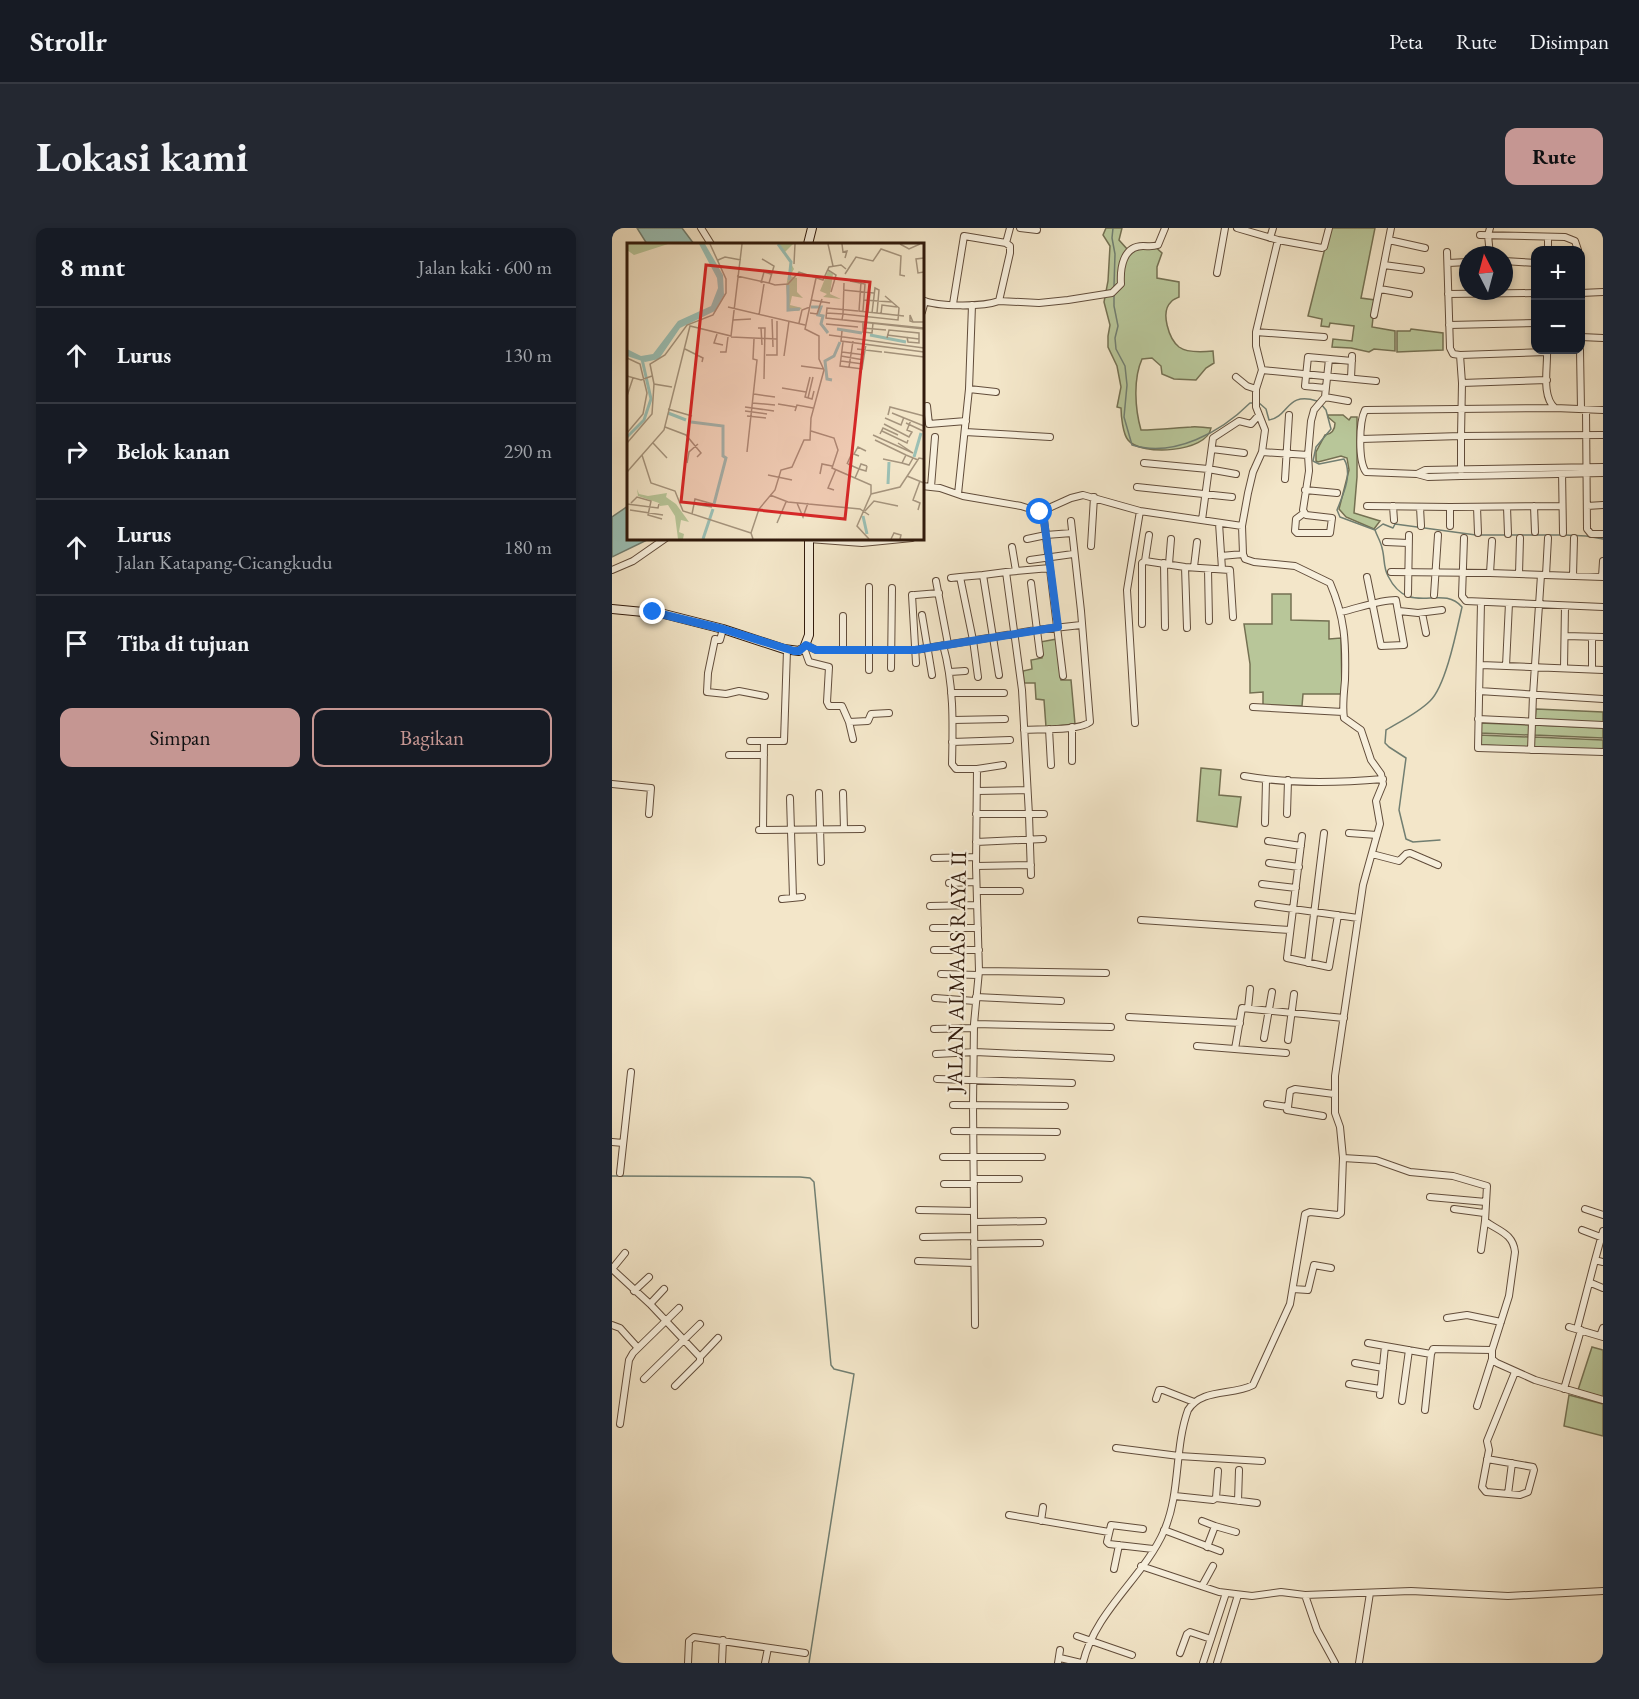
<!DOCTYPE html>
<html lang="id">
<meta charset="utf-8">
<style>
body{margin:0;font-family:"EB Garamond",serif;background:#242831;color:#f1f3f6}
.controls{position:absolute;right:18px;top:18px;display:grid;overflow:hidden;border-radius:12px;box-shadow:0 3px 9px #0003}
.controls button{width:54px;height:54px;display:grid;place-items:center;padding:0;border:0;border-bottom:2px solid #363941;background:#171b24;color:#f1f3f6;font:30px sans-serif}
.compass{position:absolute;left:847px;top:18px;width:54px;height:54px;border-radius:50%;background:#171b24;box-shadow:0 3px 9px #0003;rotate:354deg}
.stop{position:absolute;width:18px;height:18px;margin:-14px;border:4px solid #1a73e8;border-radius:50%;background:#fff}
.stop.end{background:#1a73e8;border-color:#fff;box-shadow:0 2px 6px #0008}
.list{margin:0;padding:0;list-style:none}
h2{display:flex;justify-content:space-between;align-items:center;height:78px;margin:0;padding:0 24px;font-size:26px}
h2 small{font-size:20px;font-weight:400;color:#9ea1a6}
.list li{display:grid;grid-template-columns:39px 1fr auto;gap:18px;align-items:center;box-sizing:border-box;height:96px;padding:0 24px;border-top:2px solid #363941}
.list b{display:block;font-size:22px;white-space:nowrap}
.list p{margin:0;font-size:20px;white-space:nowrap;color:#9ea1a6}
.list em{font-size:20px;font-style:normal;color:#9ea1a6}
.actions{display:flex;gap:12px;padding:18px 24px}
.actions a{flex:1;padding:14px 0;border:2px solid #c59692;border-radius:12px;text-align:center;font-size:21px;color:#c59692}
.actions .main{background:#c59692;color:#111}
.icon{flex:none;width:33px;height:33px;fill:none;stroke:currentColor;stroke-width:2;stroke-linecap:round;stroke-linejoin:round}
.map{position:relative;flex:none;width:991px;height:1435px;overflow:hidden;border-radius:12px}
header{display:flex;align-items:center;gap:36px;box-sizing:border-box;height:84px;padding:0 30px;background:#171b24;border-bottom:2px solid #363941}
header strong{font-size:28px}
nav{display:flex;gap:33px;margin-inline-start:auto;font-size:21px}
.intro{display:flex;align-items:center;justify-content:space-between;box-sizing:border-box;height:144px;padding:0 36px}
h1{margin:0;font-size:42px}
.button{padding:15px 27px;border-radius:12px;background:#c59692;color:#111;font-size:21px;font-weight:700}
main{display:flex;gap:36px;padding:0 36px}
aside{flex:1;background:#171b24;border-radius:12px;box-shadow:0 3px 9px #0003}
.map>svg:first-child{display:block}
.green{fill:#b8c699;stroke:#747052;stroke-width:1.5}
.water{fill:#9bc0b5;stroke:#717e71;stroke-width:1.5}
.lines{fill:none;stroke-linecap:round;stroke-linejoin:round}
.stream{stroke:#717e71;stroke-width:1.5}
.street-casing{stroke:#624d3b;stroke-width:8}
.secondary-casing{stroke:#311a0c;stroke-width:10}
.street{stroke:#f7efdc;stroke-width:6}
.secondary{stroke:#f7efdc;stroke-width:8}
.route{stroke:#1a73e8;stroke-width:8}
.labels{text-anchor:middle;stroke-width:4.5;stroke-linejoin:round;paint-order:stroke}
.street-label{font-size:22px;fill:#311a0c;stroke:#f7efdc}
.inset-river{fill:none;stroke:#9bc0b5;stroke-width:3}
.inset-road{fill:none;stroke:#a5947d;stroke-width:1.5}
.view{fill:#d62828;fill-opacity:0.15;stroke:#d62828;stroke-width:3}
.inset-edge{fill:none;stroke:#311a0c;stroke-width:3}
</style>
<header>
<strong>Strollr</strong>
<nav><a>Peta</a><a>Rute</a><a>Disimpan</a></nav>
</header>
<div class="intro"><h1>Lokasi kami</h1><a class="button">Rute</a></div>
<main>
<aside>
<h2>8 mnt<small>Jalan kaki · 600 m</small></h2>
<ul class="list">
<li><svg class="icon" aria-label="ahead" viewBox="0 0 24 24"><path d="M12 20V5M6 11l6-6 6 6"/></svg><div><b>Lurus</b></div><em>130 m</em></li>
<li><svg class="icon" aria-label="right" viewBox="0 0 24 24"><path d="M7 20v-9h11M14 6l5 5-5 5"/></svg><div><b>Belok kanan</b></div><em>290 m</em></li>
<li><svg class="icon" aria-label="ahead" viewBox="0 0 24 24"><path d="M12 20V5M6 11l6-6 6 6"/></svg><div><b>Lurus</b><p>Jalan Katapang-Cicangkudu</p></div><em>180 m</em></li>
<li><svg class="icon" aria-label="arrive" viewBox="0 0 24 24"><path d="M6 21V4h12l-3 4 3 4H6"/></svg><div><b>Tiba di tujuan</b></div></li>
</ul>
<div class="actions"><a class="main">Simpan</a><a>Bagikan</a></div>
</aside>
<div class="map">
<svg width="991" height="1435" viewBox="0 0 991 1435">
<rect width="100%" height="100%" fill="#f3e6c9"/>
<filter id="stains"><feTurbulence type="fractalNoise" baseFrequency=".00333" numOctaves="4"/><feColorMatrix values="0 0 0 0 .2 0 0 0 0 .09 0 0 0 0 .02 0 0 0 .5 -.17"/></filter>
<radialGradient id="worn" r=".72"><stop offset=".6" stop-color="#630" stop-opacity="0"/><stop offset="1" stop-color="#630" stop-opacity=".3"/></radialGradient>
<path class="green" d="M494,0H510L507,12L516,22L532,15L540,16L550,25L545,39V50L567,54V69C565,70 560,72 559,74C548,84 557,111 567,119C575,125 591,124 601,123L602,135L594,140L584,152L562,151L550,146L549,138L540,130L530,131C521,151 523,181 529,202C546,202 562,200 579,199C586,198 592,200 599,200C595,225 528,228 516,212C511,206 509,188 509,180L505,179L509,159L505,138L496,119V108L498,97L492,74L496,53L498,18L491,7Z
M718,0H763L749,70L763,72L760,99L783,103V123L762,121L757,124L739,120L720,119L721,111L740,113L742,98L718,95L717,99L709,98L710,91L696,88Z
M799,101L831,105V122L785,124V103H798Z
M716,187H731L737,192L739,189H745V249L742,285L768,293L762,301L734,289L727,281L737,242L735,230L729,228L706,234L704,233V224L713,207C720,206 723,201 723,195L716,189Z
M660,366H679V392L717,393V411L729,410L730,466H691L690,478L651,477V464L638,465V436L632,396H660Z
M445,411L449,452H459L463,496L434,499L432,472L424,471L423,455H412L411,443L420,441L419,432L430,430L428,414Z
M924,481L991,484V495L923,492Z
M868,495L918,497L917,507L868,505Z
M922,497L991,500V510L922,507Z
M867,507L917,509V519L867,517Z
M922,509L991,512V522L921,520Z
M589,540L609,542L607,567L629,569L625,599L585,593Z
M980,1119L991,1122V1169L966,1162Z
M957,1167L991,1176V1208L952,1198Z"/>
<path class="water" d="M25,0H70L82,16H35Z
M16,278V310L37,311L0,329V289Z"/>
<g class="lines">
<path class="stream" d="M501,0L500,10L503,26L502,58
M502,66V78L506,98L503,110L504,121L513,138L515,157L512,189L520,217C562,230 609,204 638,175H642
M646,174L654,181L657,192C677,189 674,163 705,173
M709,176L714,182L719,201L704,219L701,233L707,236L732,231C741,246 731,267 725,282L728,289L763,302C765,308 769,314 770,320C773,330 771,339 776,348C797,390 829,355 850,379C845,401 834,458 818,473C806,485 789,493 774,502L773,515L777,519L794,530L787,582L794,611L801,614L828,612
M763,302L771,296L781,300L783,296L864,307
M869,307H894
M899,307H948
M953,307L974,308L991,311
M0,948L188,949L198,950L202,954L219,1137L222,1141L242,1146L197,1435"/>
<defs>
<path id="street" d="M89,0L99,16
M398,0L394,15L398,18V25L387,73L427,75L456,72L500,65L509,56C508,40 511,18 531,18C537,18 540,19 546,17L553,0
M408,0L425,2
M625,0L666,12L710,20L712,19L717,0
M868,7L953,9L963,13L966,22
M936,9V22
M658,10L661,0
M777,12L813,20
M878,27L876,7L878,0
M892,33L924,35
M836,35L856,34
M772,37L809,42
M605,45L613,0
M768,61L797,66
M969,65L991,64
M836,66L924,65
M310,72C326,79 371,79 387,73
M341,76L352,8L394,15
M310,84L313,73
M762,87L779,0
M837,97L924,95
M644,104L712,109
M969,109L991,110
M935,122C936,139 929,168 943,180L991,182
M968,122L969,181
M848,127L935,124
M650,142L764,153
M624,149L635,158L644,161
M739,150L740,128
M850,155L935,152
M713,160L693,158L696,129L740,133
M357,161L384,164
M713,169L736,173
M315,178L317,196L354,193
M974,182L975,301L979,306H991
M353,204L438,209
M749,211L849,208L850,155L848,127L841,126L838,120L835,24
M600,221L632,225
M650,224L696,227L699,193L702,182L713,169L717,131
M532,235L596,241L624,246
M991,239L813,242L805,246L816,249L849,248L991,245
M849,243V208L991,207
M950,243L951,305
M805,246L754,244C746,233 747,194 753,182L943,180
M673,251L677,187
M310,258L328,260L351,268L409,278L428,284L459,270L471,267L528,283L630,298
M319,259L323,209
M525,259L620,269
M693,262L725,265
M346,266L357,161L360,77
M755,278L838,279L950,278
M781,278L782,292
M922,278L923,304
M975,278L991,277
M808,279L809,298
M865,279L866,305
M895,279L896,306
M431,284L451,448
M692,285L684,291L683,303L685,305H718L720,290L694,287L691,282L697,243L696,227
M590,292L601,210L627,193L639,196L647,187
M607,295L610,341
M838,298V279
M852,310L850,368L854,373L991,379
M197,311L250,315L300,310
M415,311L434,307L460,305
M774,314L796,315
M479,318L482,269
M400,319L404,343
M609,328L631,326
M418,332L461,326
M533,333L573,339L618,342L621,389
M552,335L553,399
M557,336L559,311
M573,339L575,400
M582,339L585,314
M596,341L597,393
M0,342L21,333L54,310
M394,344L438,340
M779,344L878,345L991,349
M878,345L880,313
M907,346L908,310
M371,347L394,344L410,462L417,587L419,647
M934,347L936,310
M961,348L962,310
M348,349L371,347L387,447
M990,349L991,333
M339,350L348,349L361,412L366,449
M324,353L336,416
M419,355L428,426
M796,366L797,307
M300,367L304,435
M303,367L327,365
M822,367L826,307
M869,374L866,520L991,524
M787,383L806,385L830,382
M729,384C747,380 767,372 784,372L792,417L769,418L755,349
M810,385L814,405
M310,387L320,447
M530,396V335L533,333L537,307
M111,401L108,412L103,411L96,445L95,464L114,466L127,463L153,468
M953,408L991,409
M194,417L204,422H303L424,402L469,397
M331,417C342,456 341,495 340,536L344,541H365L364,638L367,743L362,796L361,877L363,1097
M192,420L197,434L217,439L215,474L217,478H230L237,494L241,511
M231,422V388
M869,437L991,442
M894,438L897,375
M279,440L280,360
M952,440L953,378
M980,441V409
M257,442V359
M338,444L353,443
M867,463L991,471
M339,465H392
M641,479L731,484
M866,491L991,497
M341,492L393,491
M237,494L256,493L259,486L277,485
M523,495L515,362L528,283
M460,499V533
M437,501L439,537
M412,502C427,501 467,503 478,494L469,383L459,293
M138,513H172L175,422
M340,514L398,512
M919,522L921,467L929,347
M117,527H152
M365,541L391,537
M632,548C677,556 726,555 771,551
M0,556L39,560L37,586
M365,563L415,562
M207,565L209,634
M231,565L232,601
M178,570L181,669
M364,586H432
M675,586L676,552
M653,595L654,552
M147,602L250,601
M151,602L152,513
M737,605L765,607
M690,608L675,730L717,739L726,687
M656,613L689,618
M364,614L431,611
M760,626L787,633L794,626L798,625L826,637
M322,630L364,629
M657,635L687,639
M364,638L419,637
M337,655L364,654
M650,656L684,660
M365,663H408
M170,671L190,669
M646,676L746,690
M318,678L365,677
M529,692L678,702
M321,700H366
M322,722H367
M696,735L712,605
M367,743L494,745
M329,746L366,747
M364,769L449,773
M323,770L363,773
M636,780L638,761
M517,789L628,795
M362,796L499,799
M322,801L362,800
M652,810L660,764
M676,812L682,766
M585,818L674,825
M623,821L630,780L732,790
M324,826L363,824L499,830
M325,851L460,855
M655,876L676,879L678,863L683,861L722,866
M341,877L453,878
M675,882L711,888
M342,903L445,904
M0,914L11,915
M331,929H430
M731,930L764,932L798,944L841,948L875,958L873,993C886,1003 901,1005 903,1024L897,1068L880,1122V1131L885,1135L923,1152L991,1172
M8,945L19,844
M362,951H407
M332,956H362
M818,969L874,974
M842,981L872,985
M973,981L991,987
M307,982L362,983
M362,994L431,993
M970,1002L991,1010
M311,1009L362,1008
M362,1016L428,1015
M869,1022L873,993
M983,1032L991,1003
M306,1033L362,1035
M0,1041L38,1076L88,1129V1133L63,1158
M0,1041L13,1025
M979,1055L991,1060
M681,1061L696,1062L702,1037L719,1040
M22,1063L37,1049
M38,1076L52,1061
M835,1090L855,1087L889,1094
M0,1097L8,1100L26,1120
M957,1099L991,1109
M965,1101L983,1032L991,1034
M988,1108L991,1100
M756,1115L819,1126
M88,1129L106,1110
M743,1135L771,1140
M32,1151L88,1096
M737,1156L768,1161
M952,1161L969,1102
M768,1167L773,1118
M544,1171L547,1162H551L582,1174
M790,1173L797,1122
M865,1178L880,1131
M813,1182L819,1126L821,1121L880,1122
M8,1196L17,1132L21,1125L67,1080
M504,1220L567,1228L650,1233
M875,1231L921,1239L922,1242L916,1264L908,1267L874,1264L870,1259L877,1222L875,1213L903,1144
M896,1266L900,1235
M563,1268L601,1272L604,1270L606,1243
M604,1270L645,1275
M626,1273L627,1242
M397,1287L497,1304
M429,1293L431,1279
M590,1293L603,1298
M531,1301L499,1297L495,1314L497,1316L541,1321
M552,1302L608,1323
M595,1319L603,1298L624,1304
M529,1338L607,1364L640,1368L669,1364L693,1367L799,1363L896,1368L991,1363
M502,1341L507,1317
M590,1358L601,1338
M693,1367L705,1402L723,1435
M465,1408L520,1427
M568,1425L575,1406L578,1404L599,1411
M448,1430L469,1435
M76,1435L77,1413L82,1409L193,1425
M110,1435L111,1412
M153,1435L156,1420
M446,1435L448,1422
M471,1435C483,1383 532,1349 552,1303C569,1264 562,1221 576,1182C590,1160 620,1168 641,1157L678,1076L693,986L698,984L726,987L729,985L731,930L728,899L723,885V848L751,657L768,596L764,573L771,556L769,546L759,532L749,502L732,490C730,478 732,465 733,452C734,414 733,390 718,355L683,338L642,334L633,331L631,326L630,298L636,265L641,244L650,224L653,202L644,179V161L650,142L644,118V104L666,12
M591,1435L614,1365
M605,1435L626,1367
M747,1435L758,1365"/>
<path id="secondary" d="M196,16L200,0
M0,381L52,386L111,401L172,421L187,423L192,420L197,407V310"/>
</defs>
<use href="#street" class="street-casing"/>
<use href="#secondary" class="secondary-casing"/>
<use href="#street" class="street"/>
<use href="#secondary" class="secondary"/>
</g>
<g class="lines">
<path class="route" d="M41,384L111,401L182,423H187L194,417L204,422H303L446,399L431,284H428"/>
</g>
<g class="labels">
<g class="street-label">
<text transform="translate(344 744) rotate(-89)" y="8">JALAN ALMAAS RAYA II</text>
</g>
</g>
<g transform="translate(15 15)">
<rect width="297" height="297" fill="#f3e6c9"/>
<path d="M0,1H41L7,12L0,7ZM151,1H166L158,9L167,26L163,33L170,35V49L176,55L165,53L163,62L175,65L171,68L161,66L159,43L164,20ZM201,28L206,31L203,51L214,56L196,54L200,51L193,48ZM10,246L12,251L21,253L40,250L39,254L49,261L62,279L54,277L52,289L57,291L56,296H51L48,273L41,262L33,263L32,260L11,253Z" fill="#b8c699"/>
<path d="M72,1H78L96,32L97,52L88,68L53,85L32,116L18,119L0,113V106L14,113L26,111L51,78L84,63L91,45L90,35Z" fill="#9bc0b5"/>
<path class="inset-river" d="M151,1L164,19L162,37M161,42V67L173,66M184,64H194L191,72L196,73L194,81L201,90M210,86L235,90M243,92L279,99M205,137L200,136L198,118L207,113L213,99M41,170L59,177M64,179L96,183V213L99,215L87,261M0,194L17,177L24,156L15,116M287,214L294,190M261,241L262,219M236,273L240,291M76,296L86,266"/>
<path class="inset-road" d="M201,1L206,23M215,1L216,9L220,8L218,15M273,1L282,6L293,1M297,15L289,16L291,30L297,29M135,16L147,23L142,40L148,42L161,41L172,29L196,37L202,24L214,22L219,26M91,17L98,14L114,17M167,21L168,1M201,27L209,32L204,49M218,31L229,14L246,18L254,6L274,13L273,32L278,33M110,33L142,40M223,38L238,41L236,68M234,39L232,68L277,73M134,40L137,29L144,31M216,47L247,50M184,57L203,60M237,57L265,59M101,64L178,82M241,69L243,50M183,70L190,71L195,56M199,70L216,71L217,40M245,70L248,45L252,47L250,70M254,71L255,62L270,64M132,72L137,41M145,76L146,104M208,76L199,75L200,65L231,68M106,77L124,76M215,77L216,71L271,77L272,65L258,53M236,78V89L245,90L246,80M286,79L283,72V78L286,79H297M172,80L175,67L183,64M199,81L231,84M131,85H134L135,102M134,85H138L137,136M236,85L259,87M297,85L208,76L297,86M215,88L214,98L297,109M90,91L87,100L96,102M202,92L297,105M260,92L292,96M104,94L150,96M260,95L262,87L292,90V100L281,99L280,94M216,99L213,123L235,126L239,101M58,106L76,115L75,119M230,106L255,109M93,109H99L101,94M215,109L238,112M257,109L297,114M139,112H150V78M157,113L162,78M214,113L237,117M0,115L13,121L20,150L16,171L0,190M214,118L236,121M174,123L197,126M222,124L226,98M0,133L14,137L25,133M183,134L178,154L185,156L187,148M45,144L27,141L23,121L38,112L60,82L86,72L99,50V36L83,1M155,145L179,149M127,151L148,154M0,153L6,135M181,155L186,134M125,160L148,162M151,161L169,164M118,164L147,168M41,166L65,173M118,168L140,171M168,168L170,162L186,165M265,170L297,183M261,172L263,164L297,173M120,173L139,175M258,175L274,182L277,174M279,180L296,188M257,181L282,194L285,189L280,187L284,177M38,184L59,192L74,210L70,214M184,188L207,195L211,207L205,225L244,242V251L230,283L242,296M255,188L280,200L281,197M253,191L256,185L271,192M246,192L286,210M248,197L279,212M0,200L25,171L27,141M26,200L40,215M271,200L286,210M120,209L130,117L126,116L127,96M15,212L24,240L48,248L56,268L124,290M232,213L227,211L231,204L239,208M286,215L282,222L275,220L279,212L291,217M256,216L275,220M60,220L62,209L71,201M220,221L225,210L223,222M221,221L232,226L234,221L240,223M0,229L37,187L63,83L104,93L115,1M193,231L195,221L205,223M141,232L165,237M280,233L297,240M228,235L232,226L239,228L240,223M207,247L201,245L209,226M244,251L273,244L292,215L297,216M143,252L161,259L233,266L242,272M4,260L10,254L24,258L21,272L35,276M170,260L176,274L181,260M0,261L31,265L32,261M67,261L85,264M3,267L36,272M291,267L293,260L286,257L293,238M238,268L247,258L271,263M65,271L68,256L86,261M150,280L159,259M126,296L124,290L132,266L148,247L154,227L165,224L177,197H183L184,175L197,127L192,116V93L178,86L189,35M264,296L267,290L274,292L273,296"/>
<path class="view" d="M79,22L243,39L218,276L54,259Z"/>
<rect width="297" height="297" class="inset-edge"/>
</g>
<rect width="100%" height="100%" filter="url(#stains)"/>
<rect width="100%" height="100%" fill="url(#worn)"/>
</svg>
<div class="controls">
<button>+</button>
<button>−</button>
</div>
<svg class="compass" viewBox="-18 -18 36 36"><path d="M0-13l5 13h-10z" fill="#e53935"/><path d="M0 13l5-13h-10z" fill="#9ea1a6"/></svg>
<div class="stop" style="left:428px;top:284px"></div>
<div class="stop end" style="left:41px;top:384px"></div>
</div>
</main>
